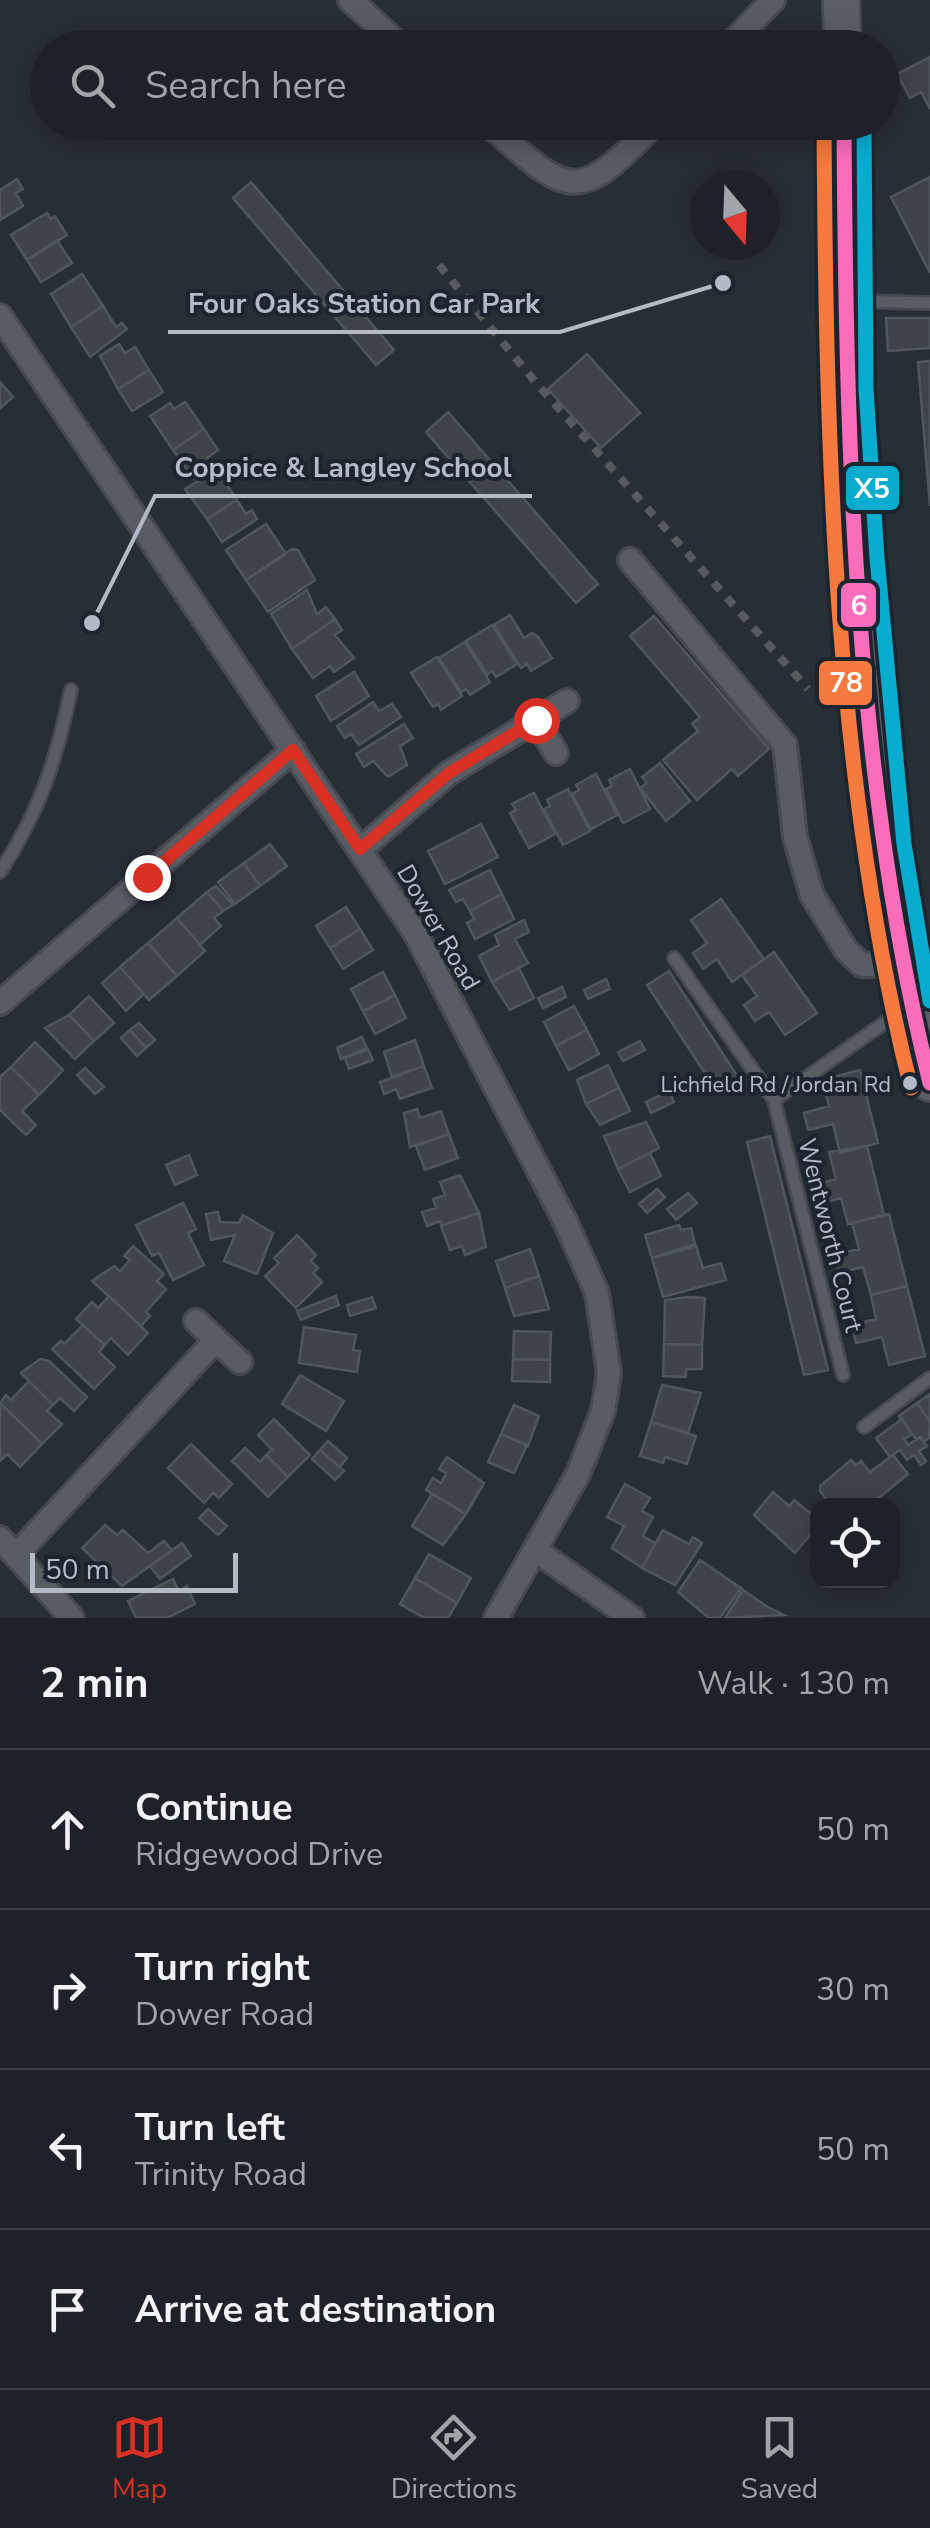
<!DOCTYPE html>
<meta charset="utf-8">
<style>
body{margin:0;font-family:"Nunito Sans",sans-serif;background:#2b2f34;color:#f1f3f6}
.controls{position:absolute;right:30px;bottom:30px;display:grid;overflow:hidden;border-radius:20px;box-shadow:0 5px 25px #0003}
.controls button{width:90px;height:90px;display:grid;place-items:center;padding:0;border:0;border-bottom:2px solid #3c3f45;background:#1e2228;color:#f1f3f6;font:50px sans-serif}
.compass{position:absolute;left:690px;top:170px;width:90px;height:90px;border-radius:50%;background:#1e2228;box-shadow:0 5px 25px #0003;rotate:161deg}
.scale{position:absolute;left:30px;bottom:25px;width:208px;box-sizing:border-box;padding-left:10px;border:5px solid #b2bbc6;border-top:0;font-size:28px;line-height:35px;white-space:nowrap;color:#b2bbc6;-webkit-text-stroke:8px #1c252f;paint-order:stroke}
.stop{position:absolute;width:30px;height:30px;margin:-22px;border:8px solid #d93025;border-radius:50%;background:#fff}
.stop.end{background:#d93025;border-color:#fff;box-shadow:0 2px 10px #0008}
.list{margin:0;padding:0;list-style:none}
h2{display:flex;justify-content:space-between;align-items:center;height:130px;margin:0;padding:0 40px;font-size:42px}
h2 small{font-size:32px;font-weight:400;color:#a1a4a8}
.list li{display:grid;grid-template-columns:65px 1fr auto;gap:30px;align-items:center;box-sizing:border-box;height:160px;padding:0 40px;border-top:2px solid #3c3f45}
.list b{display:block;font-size:38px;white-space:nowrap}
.list p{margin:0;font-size:32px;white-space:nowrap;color:#a1a4a8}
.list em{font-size:32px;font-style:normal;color:#a1a4a8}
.icon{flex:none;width:55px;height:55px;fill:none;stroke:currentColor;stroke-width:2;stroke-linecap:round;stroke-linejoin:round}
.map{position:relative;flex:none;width:930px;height:1618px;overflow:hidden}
.search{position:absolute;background:#1e2228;box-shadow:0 5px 25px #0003;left:30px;right:30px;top:30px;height:110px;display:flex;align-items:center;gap:25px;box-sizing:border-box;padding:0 35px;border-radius:55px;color:#a1a4a8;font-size:38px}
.sheet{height:770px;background:#1e2228}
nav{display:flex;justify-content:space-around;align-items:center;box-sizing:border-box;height:140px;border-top:2px solid #3c3f45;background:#1e2228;font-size:28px;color:#a1a4a8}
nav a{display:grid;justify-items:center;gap:5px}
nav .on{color:#d93025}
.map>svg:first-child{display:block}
.building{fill:#3f444a;stroke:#50565d;stroke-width:2.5}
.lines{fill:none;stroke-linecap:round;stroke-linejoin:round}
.service-casing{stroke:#464a50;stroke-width:16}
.minor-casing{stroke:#464a50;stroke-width:28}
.primary-casing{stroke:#464b52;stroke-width:40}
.service{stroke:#585c63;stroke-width:11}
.minor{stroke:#585c63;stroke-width:22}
.primary{stroke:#5b5f65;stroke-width:35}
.rail{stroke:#575b60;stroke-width:8;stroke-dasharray:10 10;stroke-linecap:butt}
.bus-1-casing{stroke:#1c252f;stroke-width:22}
.bus-2-casing{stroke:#1c252f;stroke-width:22}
.bus-3-casing{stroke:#1c252f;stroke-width:22}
.bus-1{stroke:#fb6dba;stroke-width:15}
.bus-2{stroke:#f6793e;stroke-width:15}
.bus-3{stroke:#06acd0;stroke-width:15}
.route{stroke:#d93025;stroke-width:12}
.bus-dot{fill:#b2bbc6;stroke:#1c252f;stroke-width:4}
.labels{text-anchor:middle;stroke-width:8;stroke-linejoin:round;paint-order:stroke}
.bus-label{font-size:22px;fill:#b2bbc6;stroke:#1c252f;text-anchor:end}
.street-label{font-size:25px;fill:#b2bbc6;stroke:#1c252f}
.leader{fill:none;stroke:#b2bbc6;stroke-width:4}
.callout-dot{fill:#b2bbc6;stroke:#1c252f;stroke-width:4}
.callout-label{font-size:28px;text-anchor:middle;font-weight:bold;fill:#b2bbc6;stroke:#1c252f;stroke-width:8;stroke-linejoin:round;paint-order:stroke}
.line-badge{stroke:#1c252f;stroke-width:4}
.badge-label{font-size:28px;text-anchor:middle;font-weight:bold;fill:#fff}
</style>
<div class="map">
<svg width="930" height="1618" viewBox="0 0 930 1618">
<rect width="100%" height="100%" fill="#282e35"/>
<path class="building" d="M930,57V109L921,92L910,98L897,74Z
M190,122H219L206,137Z
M930,177V273L891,197Z
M17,179L23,189L16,193L23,206L0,220V190Z
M251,182L394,350L376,365L233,198Z
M47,213L51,219L55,216L67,235L27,260L11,235Z
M57,240L72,263L41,282L27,260Z
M82,274L103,306L71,327L51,294Z
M103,306L116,327L122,323L127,329L90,357L71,327Z
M886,318H930V348L888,351Z
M119,344L125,353L135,347L149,370L118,389L100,356Z
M587,354L640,413L601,448L548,389Z
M930,361V506L918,362Z
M149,370L163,392L132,411L118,389Z
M0,382L13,397L0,408Z
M185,402L204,429L173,450L150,416L170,403L174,409Z
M448,412L598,584L576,603L426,432Z
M204,429L218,450L207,458L213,466L194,479L173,450Z
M223,465L230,475L223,479L237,500L207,519L185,489Z
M237,500L246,514L252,510L257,519L222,542L207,519Z
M266,524L286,554L246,580L226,550Z
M292,549L298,550L315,580L268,612L246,580Z
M307,590L317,614L326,607L335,619L292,649L271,614Z
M510,615L524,638L532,633L538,637L552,658L531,671L527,664L521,668L494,625Z
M654,616L769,749L738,776L732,769L697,800L663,760L698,731L692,724L700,717L630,636Z
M335,619L342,630L335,635L354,658L334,672L330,666L313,678L292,649Z
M492,625L517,664L496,677L492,671L487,675L466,641Z
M465,642L490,682L470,695L466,689L461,692L439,658Z
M437,657L462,696L441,710L438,704L433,707L411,673Z
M354,672L369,696L331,721L316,696Z
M373,702L379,711L392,704L401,717L359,745L351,734L345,738L337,726Z
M404,724L413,738L400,746L407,765L388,777L373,761L364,767L356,754Z
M660,763L690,801L666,821L640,788L647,783L642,777Z
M630,769L650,809L623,823L606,789L612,786L609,780Z
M596,774L617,815L591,829L572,794L579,790L576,785Z
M568,789L590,831L563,845L544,809L550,806L547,800Z
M534,793L555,834L529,848L510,813L516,810L512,804Z
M481,824L498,857L445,884L428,851Z
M270,844L287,866L260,886L244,863Z
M244,863L260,886L235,904L218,882Z
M490,870L502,894L470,911L463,899L456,902L449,890Z
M216,886L233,905L223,911L207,892Z
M207,892L223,911L214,918L221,926L200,945L177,918Z
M502,894L514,919L475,939L467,923L474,919L470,911Z
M721,899L764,959L732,982L717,959L703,969L693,953L707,943L691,920Z
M346,907L360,929L330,948L316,926Z
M177,918L205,951L177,976L148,943Z
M524,920L529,932L515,939L528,963L492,982L479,956L499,945L495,935Z
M360,929L373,950L343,969L330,948Z
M148,943L177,976L149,1000L120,967Z
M774,952L817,1013L785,1035L769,1012L755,1021L744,1005L757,996L742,975Z
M120,967L144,994L126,1011L102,983Z
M519,968L534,998L510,1010L492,982Z
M669,971L738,1077L716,1090L647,985Z
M383,972L395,995L363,1011L351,989Z
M606,979L610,989L588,999L584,990Z
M562,987L566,997L543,1008L538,998Z
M395,995L406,1018L375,1034L363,1011Z
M89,996L114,1023L94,1041L69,1015Z
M574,1006L587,1030L556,1046L544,1022Z
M69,1015L94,1041L75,1059L45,1028Z
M139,1023L155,1040L146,1048L130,1030Z
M130,1030L146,1048L137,1056L121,1038Z
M587,1030L599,1054L569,1070L556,1046Z
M362,1037L367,1048L341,1059L337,1048Z
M415,1040L424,1066L392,1077L384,1052Z
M640,1041L645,1050L623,1061L618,1052Z
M35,1042L63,1070L39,1095L11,1067Z
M368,1049L373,1060L349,1069L345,1058Z
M608,1065L619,1088L586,1104L577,1080Z
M424,1066L432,1088L400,1099L396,1089L384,1094L380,1082Z
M11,1067L39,1095L22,1111L36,1125L26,1135L0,1110V1077Z
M85,1068L104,1087L95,1094L77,1075Z
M860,1070L878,1143L840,1153L833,1124L808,1130L804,1113L829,1106L822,1080Z
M619,1088L630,1111L600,1125L586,1104Z
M669,1091L674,1102L651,1113L646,1102Z
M417,1109L420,1118L441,1111L449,1134L410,1147L404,1113Z
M646,1122L659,1148L618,1169L604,1136Z
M449,1134L458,1158L425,1170L416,1146Z
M770,1136L828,1370L804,1375L747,1142Z
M867,1146L884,1215L848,1224L841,1198L815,1205L811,1186L836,1179L829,1152Z
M650,1153L661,1176L630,1192L618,1169Z
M189,1155L197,1175L175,1185L166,1165Z
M460,1175L479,1213L441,1226L440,1221L427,1226L422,1212L436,1208L433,1199L445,1195L440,1182Z
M657,1189L665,1197L647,1213L639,1204Z
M688,1193L697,1203L676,1220L667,1209Z
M183,1203L196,1229L188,1233L204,1265L173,1280L159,1253L152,1256L136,1225Z
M218,1212L220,1222L239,1223L243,1215L273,1233L257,1274L224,1261L235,1235L211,1240L206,1214Z
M479,1213L486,1247L465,1255L462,1246L450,1250L441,1226Z
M889,1214L907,1286L871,1295L863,1267L839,1273L834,1255L859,1249L852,1223Z
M679,1225L681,1230L691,1228L695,1244L652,1258L645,1235Z
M297,1235L316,1255L311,1261L318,1268L313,1273L322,1282L296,1308L265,1276L279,1263L274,1258Z
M133,1246L164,1274L157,1281L166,1289L146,1312L150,1316L141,1326L92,1281L114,1266L120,1271L130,1260L124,1256Z
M696,1246L703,1268L721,1263L726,1280L663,1297L652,1258Z
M530,1249L539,1276L505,1288L496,1261Z
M539,1276L549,1309L514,1316L505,1288Z
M907,1286L925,1356L889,1365L882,1337L856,1343L852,1325L876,1319L871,1295Z
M109,1296L148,1333L128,1355L111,1338L105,1345L76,1319L92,1302L98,1308Z
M336,1296L339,1305L301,1320L297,1311Z
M372,1297L376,1308L350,1316L347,1305Z
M688,1297L705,1298L702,1345L664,1344L665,1300Z
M83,1325L105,1345L99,1352L115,1367L94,1389L52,1349L61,1341L64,1344Z
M304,1327L356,1335L353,1350L360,1351L357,1372L299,1363Z
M514,1331L551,1332L550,1360L513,1359Z
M664,1344L702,1345V1369H686V1377L663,1376Z
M40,1359L49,1361L87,1397L74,1411L60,1398L53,1405L21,1373Z
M513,1359L550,1360V1382L512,1381Z
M300,1375L344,1401L326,1431L282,1404Z
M29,1381L53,1405L47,1411L62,1424L42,1444L0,1403L6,1395L11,1400Z
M662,1385L701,1393L688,1433L651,1422Z
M930,1394V1422L917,1403Z
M0,1403L42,1444L20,1467L7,1454L0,1461Z
M917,1403L930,1422L929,1438L924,1442L920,1437L916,1439L899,1416Z
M514,1405L539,1416L528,1446L501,1434Z
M274,1419L310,1455L288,1477L266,1455L272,1450L258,1435Z
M902,1419L912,1434L904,1439L908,1445L920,1437L927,1446L919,1451L926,1461L921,1465L914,1455L907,1460L900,1450L890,1457L876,1438Z
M651,1422L696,1436L687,1464L665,1457L663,1463L640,1456Z
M501,1434L527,1445L514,1473L488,1462Z
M328,1441L347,1458L340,1467L320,1450Z
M191,1444L232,1484L219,1498L213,1493L204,1503L168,1468Z
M245,1448L260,1462L266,1455L288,1477L268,1497L232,1461Z
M320,1450L344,1471L335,1480L312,1459Z
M893,1455L908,1474L869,1506L856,1501L850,1506H832L820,1491V1486L851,1460L856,1465L861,1461L870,1472Z
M447,1457L484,1483L466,1514L426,1490L433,1478L441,1483L446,1473L439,1469Z
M625,1484L650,1498L642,1511L653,1517L643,1536L655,1543L642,1568L612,1548L624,1526L607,1517Z
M773,1492L789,1506L794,1500L818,1519V1526L795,1553L754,1515Z
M432,1494L466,1514L443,1545L412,1526Z
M208,1509L227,1526L218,1535L199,1518Z
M105,1525L117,1535L123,1530L148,1553L164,1541L172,1550L122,1586L82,1548Z
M663,1530L689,1544L693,1537L702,1543L675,1585L642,1568Z
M182,1543L191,1556L160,1579L150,1566Z
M429,1554L471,1578L457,1603L415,1578Z
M700,1560L741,1588L720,1618H709L678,1592Z
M415,1578L457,1603L448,1618H424L400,1604Z
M173,1579L179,1591L187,1586L195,1604L167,1618H136L128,1601Z
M743,1590L768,1607L784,1615L725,1618Z"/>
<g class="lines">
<defs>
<path id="service" d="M849,301L930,303
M0,872C40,811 56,761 71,690
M674,958L774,1100L843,1375
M774,1100L907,1007
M864,1427L930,1378"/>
<path id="minor" d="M350,0L403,48
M727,48L773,0
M486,122C569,196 576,207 656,122
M0,316L416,934L565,1221L597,1293L609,1373L603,1411L578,1474L496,1618
M630,560L785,745L795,837L812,895L846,950L862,965L903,964
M536,720L556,753
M361,849L449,773L567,701
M0,1003L293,750
M196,1321L240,1362
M0,1538L72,1618
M535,1550L632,1618
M18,1553L216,1340"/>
<path id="primary" d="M841,0L843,48
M844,122L846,390L857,560L884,847L907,991L930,1083"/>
</defs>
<use href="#service" class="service-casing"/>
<use href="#minor" class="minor-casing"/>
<use href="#primary" class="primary-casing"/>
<use href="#service" class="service"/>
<use href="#minor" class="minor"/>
<use href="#primary" class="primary"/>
<path class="rail" d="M439,265L537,384L808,689"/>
<defs>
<path id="bus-1" d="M844,122C846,440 853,774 930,1083"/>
<path id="bus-2" d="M824,122C826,442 833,777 911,1088"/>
<path id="bus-3" d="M864,122L866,389L877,558L904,844L930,1001"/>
</defs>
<use href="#bus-1" class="bus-1-casing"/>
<use href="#bus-2" class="bus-2-casing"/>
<use href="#bus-3" class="bus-3-casing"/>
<use href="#bus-1" class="bus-1"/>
<use href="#bus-2" class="bus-2"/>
<use href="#bus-3" class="bus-3"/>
</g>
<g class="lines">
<path class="route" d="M147,877L293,750L360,849L449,773L536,720"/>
</g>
<circle class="bus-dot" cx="910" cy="1083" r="9"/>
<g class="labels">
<g class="bus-label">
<text x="891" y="1092">Lichfield Rd / Jordan Rd</text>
</g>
<g class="street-label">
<text transform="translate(439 927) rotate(60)" y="9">Dower Road</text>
<text transform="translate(831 1235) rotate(76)" y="9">Wentworth Court</text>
</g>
</g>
<path class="leader" d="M723 283L560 332H168M92 623L155 496H532"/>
<g class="callout-dot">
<circle cx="723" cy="283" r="10"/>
<circle cx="92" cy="623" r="10"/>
</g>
<g class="callout-label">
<text x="364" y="313">Four Oaks Station Car Park</text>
<text x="343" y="477">Coppice &amp; Langley School</text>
</g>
<g class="line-badge">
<rect x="844" y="464" width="57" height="48" rx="10" fill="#06acd0"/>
<rect x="839" y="581" width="39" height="48" rx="10" fill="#fb6dba"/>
<rect x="817" y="659" width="57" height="48" rx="10" fill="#f6793e"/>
</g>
<g class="badge-label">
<text x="872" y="498">X5</text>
<text x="859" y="615">6</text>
<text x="846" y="692">78</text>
</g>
</svg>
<div class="controls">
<button><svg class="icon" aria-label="locate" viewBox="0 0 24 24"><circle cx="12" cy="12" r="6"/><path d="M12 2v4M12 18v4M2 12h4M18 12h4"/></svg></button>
</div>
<svg class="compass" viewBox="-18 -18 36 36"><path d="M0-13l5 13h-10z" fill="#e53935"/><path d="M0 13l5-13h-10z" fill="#a1a4a8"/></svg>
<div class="scale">50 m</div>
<div class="stop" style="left:536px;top:720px"></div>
<div class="stop end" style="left:147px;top:877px"></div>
<div class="search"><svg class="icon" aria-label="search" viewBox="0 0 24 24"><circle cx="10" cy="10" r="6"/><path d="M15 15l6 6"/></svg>Search here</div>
</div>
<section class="sheet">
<h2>2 min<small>Walk · 130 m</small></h2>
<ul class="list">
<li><svg class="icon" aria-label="ahead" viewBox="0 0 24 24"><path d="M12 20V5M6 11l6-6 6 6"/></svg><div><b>Continue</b><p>Ridgewood Drive</p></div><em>50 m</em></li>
<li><svg class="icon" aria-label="right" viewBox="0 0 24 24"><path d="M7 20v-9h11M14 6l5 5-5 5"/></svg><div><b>Turn right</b><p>Dower Road</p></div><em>30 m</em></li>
<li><svg class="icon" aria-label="left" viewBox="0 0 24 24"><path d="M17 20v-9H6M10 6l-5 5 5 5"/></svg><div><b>Turn left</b><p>Trinity Road</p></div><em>50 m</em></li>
<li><svg class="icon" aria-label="arrive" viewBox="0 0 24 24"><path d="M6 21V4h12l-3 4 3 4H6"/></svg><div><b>Arrive at destination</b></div></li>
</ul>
</section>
<nav>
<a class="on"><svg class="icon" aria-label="map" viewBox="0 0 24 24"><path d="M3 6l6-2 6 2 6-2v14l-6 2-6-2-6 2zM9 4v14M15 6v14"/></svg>Map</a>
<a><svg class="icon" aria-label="directions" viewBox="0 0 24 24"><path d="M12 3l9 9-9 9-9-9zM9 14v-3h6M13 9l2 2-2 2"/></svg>Directions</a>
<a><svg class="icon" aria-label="saved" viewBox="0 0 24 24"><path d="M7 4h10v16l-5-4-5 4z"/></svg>Saved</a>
</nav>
